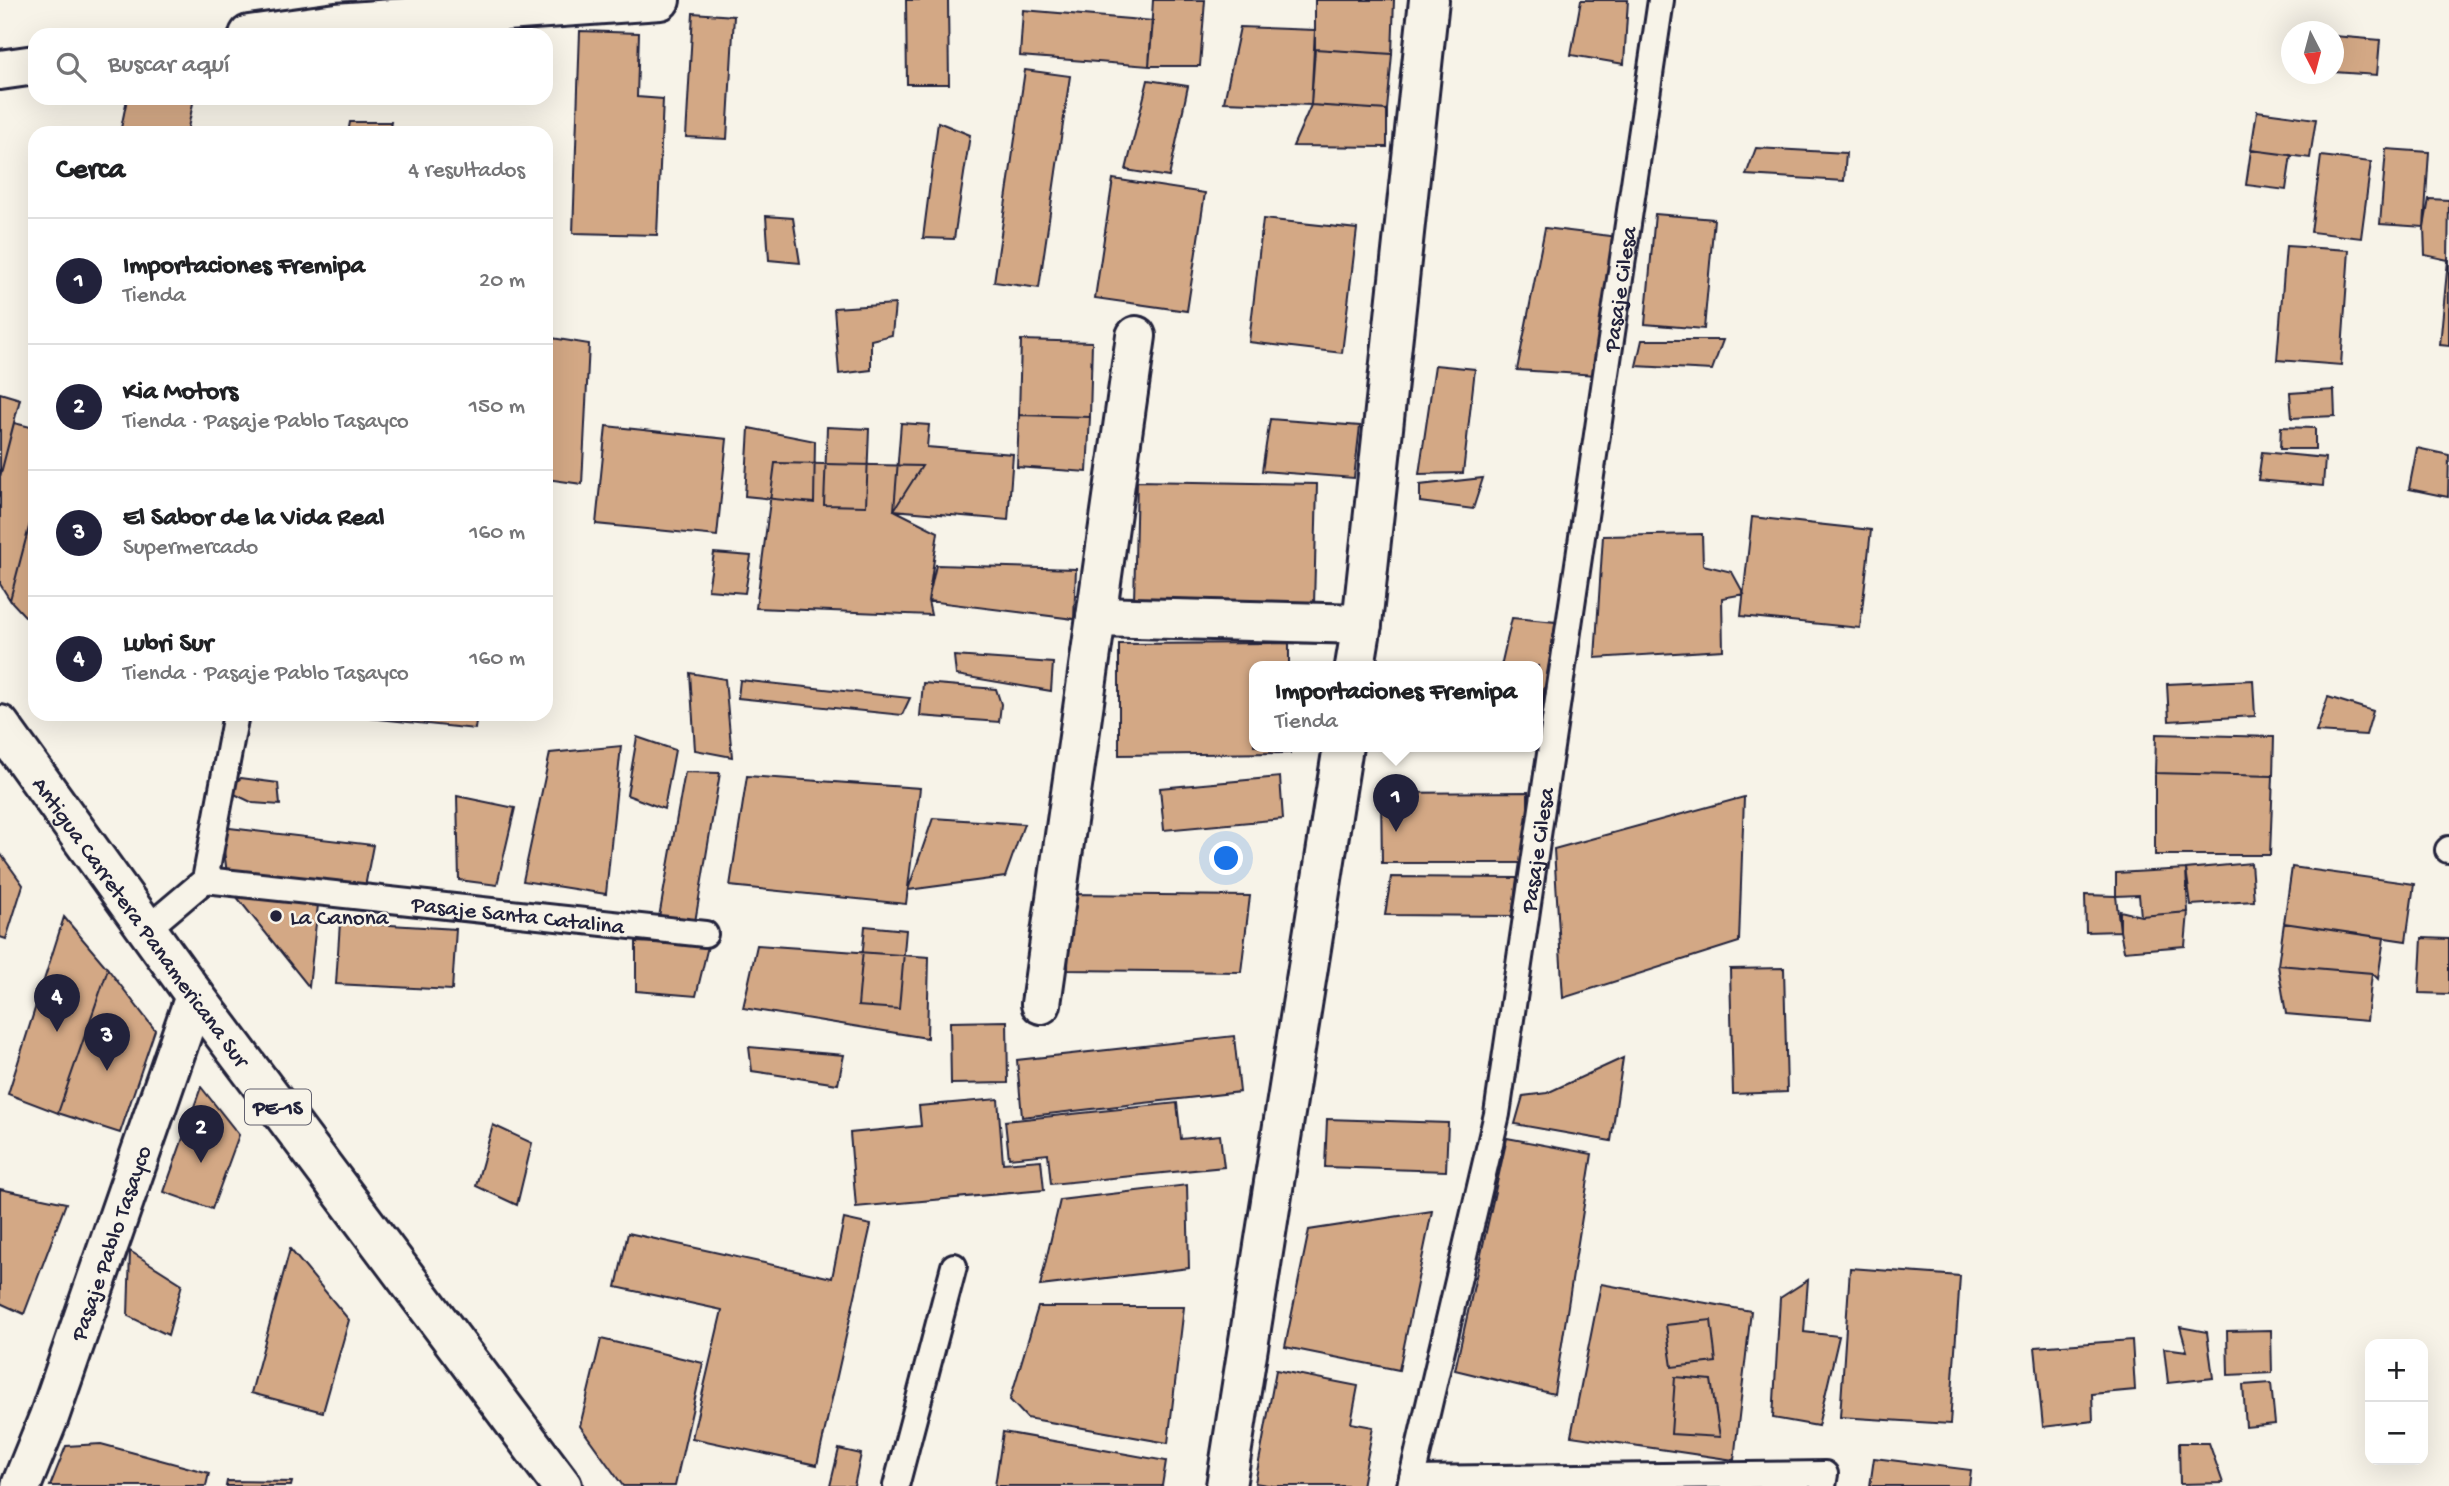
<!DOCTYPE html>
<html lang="es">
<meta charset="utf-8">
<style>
body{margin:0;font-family:"Gochi Hand",sans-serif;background:#f2f2f2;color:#202124}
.controls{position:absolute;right:21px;bottom:21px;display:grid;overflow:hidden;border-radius:14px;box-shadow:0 7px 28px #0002}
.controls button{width:63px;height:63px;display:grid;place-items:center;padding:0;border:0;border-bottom:2px solid #e0e0e0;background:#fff;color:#202124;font:35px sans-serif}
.compass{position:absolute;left:2281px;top:21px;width:63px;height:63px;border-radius:50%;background:#fff;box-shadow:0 7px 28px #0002;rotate:174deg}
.you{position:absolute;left:1227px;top:859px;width:24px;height:24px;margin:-18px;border:5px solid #fff;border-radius:50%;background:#1a73e8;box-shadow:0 0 0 10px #1a73e833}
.badge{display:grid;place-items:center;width:46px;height:46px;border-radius:50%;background:#22223b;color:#fff;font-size:23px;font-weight:700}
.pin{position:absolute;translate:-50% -58px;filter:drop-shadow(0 2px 4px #0008)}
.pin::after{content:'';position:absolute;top:37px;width:24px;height:21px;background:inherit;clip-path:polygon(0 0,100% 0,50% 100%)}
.popup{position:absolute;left:1249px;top:661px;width:294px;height:91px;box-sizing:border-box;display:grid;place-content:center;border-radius:14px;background:#fff;filter:drop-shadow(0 2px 5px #0005);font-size:23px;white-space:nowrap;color:#757577}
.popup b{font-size:26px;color:#202124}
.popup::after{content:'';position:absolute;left:50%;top:100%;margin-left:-14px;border:14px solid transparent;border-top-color:#fff}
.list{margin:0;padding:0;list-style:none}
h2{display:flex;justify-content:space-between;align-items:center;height:91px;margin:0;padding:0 28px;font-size:30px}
h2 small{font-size:23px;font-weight:400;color:#757577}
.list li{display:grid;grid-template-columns:46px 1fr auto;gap:21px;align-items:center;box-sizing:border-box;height:126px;padding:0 28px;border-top:2px solid #e0e0e0}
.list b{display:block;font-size:26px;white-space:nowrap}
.list p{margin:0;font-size:23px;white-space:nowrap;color:#757577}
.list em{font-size:23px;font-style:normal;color:#757577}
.icon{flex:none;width:38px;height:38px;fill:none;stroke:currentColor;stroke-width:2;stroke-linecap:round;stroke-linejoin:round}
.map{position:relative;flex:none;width:2449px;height:1486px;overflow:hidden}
.search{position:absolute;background:#fff;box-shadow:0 7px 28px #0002;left:28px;top:28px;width:525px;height:77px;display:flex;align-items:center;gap:18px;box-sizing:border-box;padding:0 24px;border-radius:21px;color:#757577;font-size:26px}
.panel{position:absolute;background:#fff;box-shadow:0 7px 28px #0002;left:28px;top:126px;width:525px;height:595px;border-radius:21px}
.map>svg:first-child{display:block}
.building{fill:#d3a885;stroke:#22223b;stroke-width:2}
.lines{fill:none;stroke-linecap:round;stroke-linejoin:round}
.lane-casing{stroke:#22223b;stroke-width:30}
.street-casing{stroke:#22223b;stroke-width:44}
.secondary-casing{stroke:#22223b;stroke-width:44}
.highway-casing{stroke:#22223b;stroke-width:44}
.lane{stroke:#f7f3e8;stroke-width:24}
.street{stroke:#f7f3e8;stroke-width:38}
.secondary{stroke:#f7f3e8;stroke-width:38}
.highway{stroke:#f7f3e8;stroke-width:38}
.poi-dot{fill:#22223b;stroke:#f7f3e8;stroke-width:2.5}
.labels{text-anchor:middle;stroke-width:5;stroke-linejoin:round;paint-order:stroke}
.shield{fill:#f7f3e8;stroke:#62616f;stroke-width:2}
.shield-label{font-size:21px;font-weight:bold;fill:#22223b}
.street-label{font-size:23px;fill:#22223b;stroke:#f7f3e8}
.poi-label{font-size:23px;fill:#22223b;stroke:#f7f3e8;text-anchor:start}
</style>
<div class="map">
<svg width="2449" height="1486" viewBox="0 0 2449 1486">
<rect width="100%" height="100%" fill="#f7f3e8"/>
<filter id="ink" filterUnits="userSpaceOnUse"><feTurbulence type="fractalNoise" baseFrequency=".0143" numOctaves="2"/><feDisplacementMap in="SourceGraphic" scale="14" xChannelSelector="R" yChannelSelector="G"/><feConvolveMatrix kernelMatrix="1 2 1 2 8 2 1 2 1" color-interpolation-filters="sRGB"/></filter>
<g filter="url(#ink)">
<path class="building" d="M906,0H948L949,84H907Z
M1153,0H1205L1200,66H1149Z
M1315,0H1394L1392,54L1315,49Z
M1581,0H1628L1624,64L1571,55Z
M1023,10L1153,21L1149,66L1020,56Z
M693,13L734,16L727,139L686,137Z
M1240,27L1315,30L1311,105L1224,102Z
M580,31L639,33L637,97L663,99L657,235L573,233Z
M2334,36L2380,40L2377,75L2334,72Z
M1315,49L1392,54L1387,110L1311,105Z
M1025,70L1070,76L1039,288L994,282Z
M1148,80L1188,86L1169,177L1126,170Z
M194,98L187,133H120L127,99Z
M1311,105L1387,110V147L1293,146Z
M2257,111L2316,119L2310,158L2251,150Z
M350,122H391L389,133H348Z
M938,122L970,135L954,239L923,238Z
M1756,148L1846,153L1844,181L1746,175Z
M2386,149L2429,152L2424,227L2380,224Z
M2251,150L2291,155L2286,190L2246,185Z
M2321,156L2371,162L2361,238L2311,232Z
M1113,179L1205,193L1187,311L1095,298Z
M2429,199L2449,200L2448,260L2425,255L2424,227Z
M1655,214L1714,219L1704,329L1645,324Z
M766,216L793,218L800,263L769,260Z
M1263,219L1357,229L1342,353L1249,342Z
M1545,228L1619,237L1597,375L1517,370Z
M2286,246L2349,250L2341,365L2277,360Z
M2448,260H2449V346L2440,345Z
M895,304L892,335L871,340V370L839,374L834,308Z
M546,337L589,344L582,484L546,479Z
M1021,340L1092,342L1090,417L1019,415Z
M1642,340H1723L1712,370L1636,366Z
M1435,365L1475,369L1463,473L1419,474Z
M2334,390L2335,416L2292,418L2290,393Z
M0,393L20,399L0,477Z
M1019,415L1090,417L1087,472L1017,467Z
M1270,419L1360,426L1354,478L1262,471Z
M14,423L35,428V504L10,600L0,584V477Z
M901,423L929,425L927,447L1013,454L1008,520L894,510Z
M606,426L727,439L717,536L596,524Z
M827,427L869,429L866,506L824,505Z
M2281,427L2315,428V449H2280Z
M749,428L815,441L814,503L745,496Z
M2417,448L2449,455L2448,497L2409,489Z
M2262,452L2325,458L2323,486L2258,480Z
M775,463L922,466L894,510L938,532L928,601L931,615L756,608Z
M1483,478L1473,509L1420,502V485Z
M1137,481L1317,484L1314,605L1134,601Z
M35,504V627L10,600Z
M1752,517L1871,530L1860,628L1741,616Z
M1702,534L1703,565L1732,572L1744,594L1722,598L1723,650L1595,658L1603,536Z
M714,553L751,556L745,593L708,590Z
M936,565L1076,569L1074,619L928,601Z
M1512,618L1556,622L1538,725V666H1501Z
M1289,643V666H1254V746H1290V753L1119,755V644Z
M954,656L1053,663L1051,691L956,675Z
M690,673L725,679L732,757L695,750Z
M740,680L910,698L902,715L738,698Z
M2253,680L2255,716L2169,721L2167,684Z
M923,683L996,689L1001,704L999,722L920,716Z
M2328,697L2373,711L2366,735L2316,732Z
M370,714H477L475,729L370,718Z
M2156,734L2274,737L2273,776L2155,773Z
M637,737L675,750L664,809L627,795Z
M621,746L606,894L523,881L550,753Z
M685,772L720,773L694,928L659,917Z
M2155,773L2273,776L2270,855H2155Z
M747,776L920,788L906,904L730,886Z
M1280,777L1283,819L1164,830L1160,788Z
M241,778L278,783L280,805L253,803L226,790Z
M1528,792V863H1382L1381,793Z
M457,796L515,808L497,885L459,880Z
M1744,797L1739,942L1563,998L1554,849Z
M933,818L1024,824L1005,877L908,890Z
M221,827L373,845L365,887L227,874Z
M0,853L23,885L6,939L0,937Z
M2251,863L2254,901L2191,905L2186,869Z
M2292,867L2414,884L2406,941L2284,923Z
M2186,869L2188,912L2141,916L2139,895L2116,896V873Z
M1391,877L1517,878L1512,916L1385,915Z
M1070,894L1250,896L1241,972L1068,970Z
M2085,895L2116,896L2120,931L2086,932Z
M236,896L318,905L309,987Z
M2120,911L2141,916L2188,912L2185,946L2124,951L2120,931Z
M64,917L108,969L58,1113L8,1094Z
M340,922L456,929L452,990L336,984Z
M2284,923L2384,938L2378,979L2372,973L2278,965Z
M865,926L906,930L899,1009L858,1006Z
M2422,938L2449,939V994L2419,993Z
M636,942L708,946L696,996L636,991Z
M757,945L929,957L927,1038L743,1008Z
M2278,965L2372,973L2367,1021L2286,1014Z
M1784,968L1787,1092L1733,1094L1730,969Z
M108,969L155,1030L120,1133L58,1113Z
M1007,1021L1008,1083L951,1084L950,1022Z
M1234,1036L1240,1092L1022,1117L1017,1060Z
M749,1047L844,1055L838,1084L752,1071Z
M1623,1058L1611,1141L1515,1124L1523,1096L1547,1093Z
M201,1087L239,1135L212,1209L164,1192Z
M998,1099L1003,1163L1041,1160L1044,1190L856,1207L850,1133L921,1126L919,1106Z
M1177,1103L1181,1139L1220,1135L1224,1167L1051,1184L1048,1154L1009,1158L1005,1121Z
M1327,1119L1448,1123L1446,1171L1325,1167Z
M493,1125L532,1143L517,1205L476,1186Z
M1507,1138L1592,1154L1554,1394L1455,1370Z
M1187,1185L1189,1268L1040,1286L1060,1200Z
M0,1189L66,1203L24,1314L0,1303Z
M1432,1211L1399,1370L1285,1347L1309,1230Z
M844,1219L871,1225L817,1465L692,1438L722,1310L616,1287L628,1233L832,1278Z
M290,1249L349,1320L323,1412L251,1393Z
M130,1251L182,1284L168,1335L128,1316Z
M1850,1268L1960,1276L1950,1424L1840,1417Z
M1808,1280L1804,1332L1839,1336L1818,1426L1773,1418L1780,1298Z
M1601,1284L1751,1311L1734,1460L1571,1436Z
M1038,1307H1184L1168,1443L1027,1418L1010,1400Z
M1711,1320L1716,1362L1672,1367L1666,1325Z
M2180,1327L2207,1332L2213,1378L2168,1383L2164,1348L2187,1351Z
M2271,1330L2272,1373L2228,1375L2227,1331Z
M601,1339L703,1363L675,1486H623L580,1426Z
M2132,1340L2135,1390L2092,1394L2093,1421L2043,1427L2035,1347Z
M1276,1370L1358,1386L1351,1423L1373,1427L1362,1486H1273L1255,1483Z
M1675,1377L1711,1380L1720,1437L1671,1434Z
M2271,1383L2275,1424L2246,1427L2243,1385Z
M1003,1432L1166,1461L1162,1486H995Z
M2179,1443H2209L2223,1483L2180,1484Z
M101,1444L209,1473L206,1486H50L66,1446Z
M839,1449L861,1454L854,1486H830Z
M1874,1458L1971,1470L1969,1486H1870Z
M227,1481L292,1482L291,1486H226Z"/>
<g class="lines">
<defs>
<g id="lane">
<path d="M2448,850L2449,849"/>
<path id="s1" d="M205,880L705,934"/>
<path d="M147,929L205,880L236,714"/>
<path d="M1412,1479L1825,1474L1823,1486"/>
<path d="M896,1486L954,1266"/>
<path id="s2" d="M1410,1486L1497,1114L1661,0"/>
</g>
<g id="street">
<path d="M1096,617L1362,624"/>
<path d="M1355,666L1362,624L1429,0"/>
<path d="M1041,1004L1136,336"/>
<path id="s3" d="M21,1486L49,1417L195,996"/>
<path d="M1226,1486L1343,746"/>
</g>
<path id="secondary" d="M249,35L336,23L660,0
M0,70L35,65"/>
<g id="highway">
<path id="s4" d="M0,725L195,996L562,1486"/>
</g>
</defs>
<use href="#lane" class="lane-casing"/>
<use href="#street" class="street-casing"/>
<use href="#secondary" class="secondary-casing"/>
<use href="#highway" class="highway-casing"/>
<use href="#lane" class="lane"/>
<use href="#street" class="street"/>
<use href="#secondary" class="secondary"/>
<use href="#highway" class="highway"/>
</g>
</g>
<circle class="poi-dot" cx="276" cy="916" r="7"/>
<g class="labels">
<rect class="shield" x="245" y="1089.5" width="66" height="35" rx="5"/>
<g class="shield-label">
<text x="278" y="1114">PE-1S</text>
</g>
<g class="street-label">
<text dy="8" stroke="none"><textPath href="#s2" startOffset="1216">Pasaje Cilesa</textPath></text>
<text dy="8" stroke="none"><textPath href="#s2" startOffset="649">Pasaje Cilesa</textPath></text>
<text dy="8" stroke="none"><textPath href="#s1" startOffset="315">Pasaje Santa Catalina</textPath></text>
<text dy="8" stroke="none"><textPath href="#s4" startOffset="242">Antigua Carretera Panamericana Sur</textPath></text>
<text dy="8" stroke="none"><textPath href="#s3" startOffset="259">Pasaje Pablo Tasayco</textPath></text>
</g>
<g class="poi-label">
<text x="290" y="924">La Canona</text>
</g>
</g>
</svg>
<div class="controls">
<button>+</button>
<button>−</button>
</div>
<svg class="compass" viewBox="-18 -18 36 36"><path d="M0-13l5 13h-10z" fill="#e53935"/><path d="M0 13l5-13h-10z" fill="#757577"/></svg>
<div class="you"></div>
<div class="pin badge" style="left:1396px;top:832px">1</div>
<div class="popup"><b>Importaciones Fremipa</b>Tienda</div>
<div class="pin badge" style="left:201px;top:1163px">2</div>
<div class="pin badge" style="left:107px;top:1071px">3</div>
<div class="pin badge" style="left:57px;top:1032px">4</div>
<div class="search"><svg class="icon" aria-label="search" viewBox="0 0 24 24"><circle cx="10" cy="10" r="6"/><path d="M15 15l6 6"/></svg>Buscar aquí</div>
<section class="panel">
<h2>Cerca<small>4 resultados</small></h2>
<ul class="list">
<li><span class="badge">1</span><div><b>Importaciones Fremipa</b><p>Tienda</p></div><em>20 m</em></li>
<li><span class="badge">2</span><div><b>Kia Motors</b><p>Tienda · Pasaje Pablo Tasayco</p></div><em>150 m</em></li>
<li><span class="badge">3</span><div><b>El Sabor de la Vida Real</b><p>Supermercado</p></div><em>160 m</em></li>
<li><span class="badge">4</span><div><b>Lubri Sur</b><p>Tienda · Pasaje Pablo Tasayco</p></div><em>160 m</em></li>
</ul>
</section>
</div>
